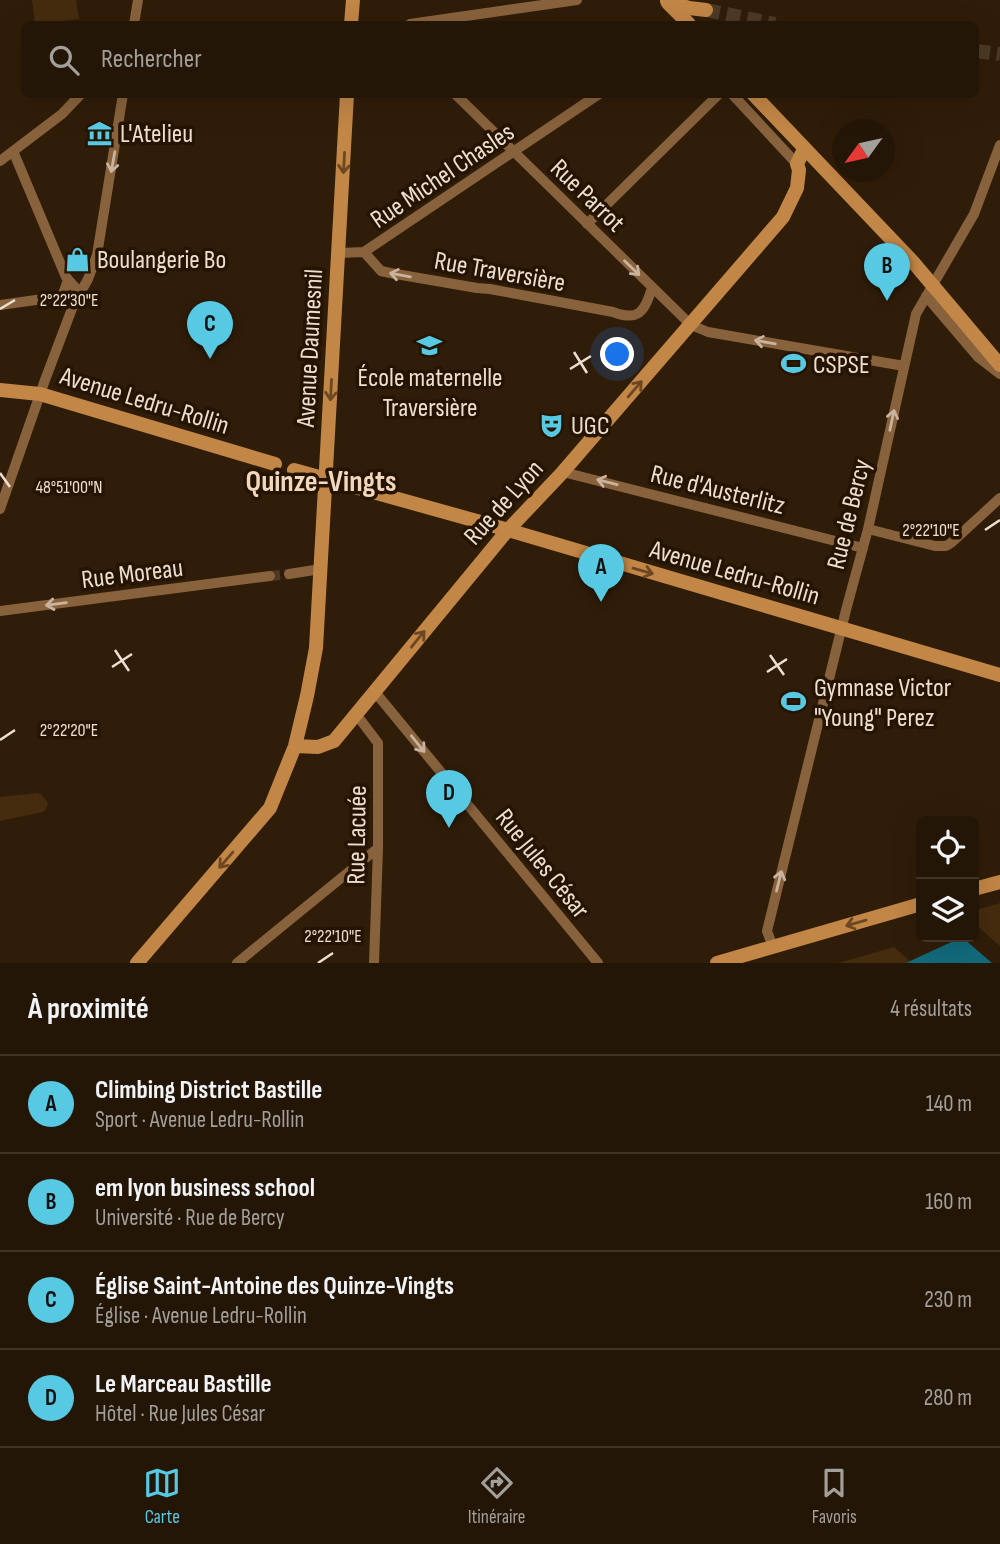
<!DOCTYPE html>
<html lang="fr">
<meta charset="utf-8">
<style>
body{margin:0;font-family:"Sofia Sans Condensed",sans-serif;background:#302315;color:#f1f3f6}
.controls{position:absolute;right:21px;bottom:21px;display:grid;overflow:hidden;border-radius:10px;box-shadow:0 7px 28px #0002}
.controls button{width:63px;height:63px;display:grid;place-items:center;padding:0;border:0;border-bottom:2px solid #413528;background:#241607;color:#f1f3f6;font:35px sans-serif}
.compass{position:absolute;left:832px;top:119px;width:63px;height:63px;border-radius:50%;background:#241607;box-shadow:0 7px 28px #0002;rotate:237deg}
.you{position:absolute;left:618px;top:355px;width:24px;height:24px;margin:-18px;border:5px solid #fff;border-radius:50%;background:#1a73e8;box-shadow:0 0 0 10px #1a73e833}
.badge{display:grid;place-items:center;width:46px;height:46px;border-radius:50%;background:#57c9e2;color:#111;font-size:23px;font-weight:700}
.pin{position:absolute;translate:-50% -58px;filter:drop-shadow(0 2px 4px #0008)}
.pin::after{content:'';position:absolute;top:37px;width:24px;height:21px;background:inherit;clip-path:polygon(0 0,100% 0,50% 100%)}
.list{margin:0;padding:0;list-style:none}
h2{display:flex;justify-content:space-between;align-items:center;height:91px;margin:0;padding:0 28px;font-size:30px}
h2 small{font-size:23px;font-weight:400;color:#a39f9b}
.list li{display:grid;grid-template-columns:46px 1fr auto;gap:21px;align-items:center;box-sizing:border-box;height:98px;padding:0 28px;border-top:2px solid #413528}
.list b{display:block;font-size:26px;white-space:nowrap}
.list p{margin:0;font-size:23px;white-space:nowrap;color:#a39f9b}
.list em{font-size:23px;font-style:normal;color:#a39f9b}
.icon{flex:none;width:38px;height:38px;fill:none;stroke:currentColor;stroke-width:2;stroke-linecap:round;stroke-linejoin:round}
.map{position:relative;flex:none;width:1000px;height:963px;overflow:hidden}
.search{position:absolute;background:#241607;box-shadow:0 7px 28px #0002;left:21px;right:21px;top:21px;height:77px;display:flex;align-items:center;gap:18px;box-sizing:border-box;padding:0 24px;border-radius:10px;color:#a39f9b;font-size:26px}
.sheet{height:483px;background:#241607}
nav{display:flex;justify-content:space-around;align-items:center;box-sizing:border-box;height:98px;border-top:2px solid #413528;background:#241607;font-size:19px;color:#a39f9b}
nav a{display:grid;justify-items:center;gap:4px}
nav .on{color:#57c9e2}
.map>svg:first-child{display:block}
.green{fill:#462c0f}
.water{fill:#126b7c}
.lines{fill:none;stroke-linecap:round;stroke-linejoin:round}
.street-tunnel{stroke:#4c3a27;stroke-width:10;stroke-dasharray:10 5;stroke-linecap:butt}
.secondary-tunnel{stroke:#4c3a27;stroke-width:14;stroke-dasharray:14 7;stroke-linecap:butt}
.street{stroke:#88623c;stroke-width:10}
.secondary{stroke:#c28646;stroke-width:14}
.oneway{stroke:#c9b39e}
.oneway2{stroke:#6c4721}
.ticks{fill:none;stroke:#ecdfd2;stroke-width:2.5}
.labels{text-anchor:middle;stroke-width:7;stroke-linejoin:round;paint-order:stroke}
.poi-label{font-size:26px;fill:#ecdfd2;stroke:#261402;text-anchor:start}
.street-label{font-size:26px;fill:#ecdfd2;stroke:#261402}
.quarter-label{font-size:30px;font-weight:bold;fill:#f2d7bf;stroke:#261402}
.ticks-label{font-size:18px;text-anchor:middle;fill:#ecdfd2;stroke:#261402;stroke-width:7;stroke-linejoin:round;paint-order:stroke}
</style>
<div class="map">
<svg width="1000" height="963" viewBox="0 0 1000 963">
<rect width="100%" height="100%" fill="#301d09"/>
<path class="green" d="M32,0H76L79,19L35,24Z
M38,793L42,795L48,803L46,809L43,812L0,821V797Z
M1000,903V946L974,923V911Z
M894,947L910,961L906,963H839Z"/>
<path class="water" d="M960,938L964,939L992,963H906Z"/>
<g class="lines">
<path class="street-tunnel" d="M270,576L289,574"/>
<path class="secondary-tunnel" d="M706,10L775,24
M976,51L1000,54"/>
<path class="street" d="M134,24L138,0
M410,24L577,0
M455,94L691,325L708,332L904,366
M732,94L797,164
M13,151L66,277L80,293
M0,161L62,114L81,94
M587,224L719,94
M364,252L381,271L390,273L477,288L490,289L613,312C639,322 645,311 652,288
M339,253L364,252L599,94
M926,296L978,357L1000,374
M0,305L57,297L63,294L68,280
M563,472L863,548
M0,509L45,380L73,306L88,279L97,255L123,94
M868,529L935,546H946L951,543L1000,498
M289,574L321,569
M0,611L270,576
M375,692L598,963
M356,714L378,743V848L374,963
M773,947L767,931L846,610L868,529L916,314L974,214L1000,145
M237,963L378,848"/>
<path class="secondary" d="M667,1L689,8L706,10
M668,3L689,24
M351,24L353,0
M753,94L913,262L1000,365
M0,390L40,394L275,464
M294,470L484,523L1000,675
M295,746L318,747L334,741L507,531L561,474L783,217L797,188L799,170L797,164L804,149
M974,889L1000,882
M137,963L270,808L295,746L307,696L316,648L347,94
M717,963L921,904"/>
</g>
<defs><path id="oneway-shaft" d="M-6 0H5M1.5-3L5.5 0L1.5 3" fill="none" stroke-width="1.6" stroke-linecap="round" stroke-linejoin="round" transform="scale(1.75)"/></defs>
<g class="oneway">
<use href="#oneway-shaft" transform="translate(113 162) rotate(100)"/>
<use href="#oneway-shaft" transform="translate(632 268) rotate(44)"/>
<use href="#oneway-shaft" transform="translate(400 275) rotate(-170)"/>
<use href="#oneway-shaft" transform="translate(765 342) rotate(-170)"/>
<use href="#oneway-shaft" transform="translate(892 420) rotate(-78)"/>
<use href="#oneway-shaft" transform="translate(607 482) rotate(-166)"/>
<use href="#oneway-shaft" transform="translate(56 604) rotate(173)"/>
<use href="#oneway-shaft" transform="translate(418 744) rotate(51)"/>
<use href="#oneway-shaft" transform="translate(779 881) rotate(-76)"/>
</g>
<g class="oneway2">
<use href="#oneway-shaft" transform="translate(344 163) rotate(93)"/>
<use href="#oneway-shaft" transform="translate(635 389) rotate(-49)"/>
<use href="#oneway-shaft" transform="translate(331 390) rotate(93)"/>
<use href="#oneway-shaft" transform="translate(643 571) rotate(16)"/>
<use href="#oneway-shaft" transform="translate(418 639) rotate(-51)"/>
<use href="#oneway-shaft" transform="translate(226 860) rotate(131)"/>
<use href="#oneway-shaft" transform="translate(856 923) rotate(164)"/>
</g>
<path class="ticks" d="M0,309L15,300M574,352L587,373M570,369L591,356M0,473L10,487M985,530L1000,520M115,650L129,671M770,655L784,675M112,667L132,654M767,672L787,659M0,740L15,730M318,963L333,953"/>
<defs>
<symbol id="museum-bare" viewBox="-9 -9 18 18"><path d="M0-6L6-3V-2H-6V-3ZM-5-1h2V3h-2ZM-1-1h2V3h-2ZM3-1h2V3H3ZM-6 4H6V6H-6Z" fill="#57c9e2" stroke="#261402" stroke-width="2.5" paint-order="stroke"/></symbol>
<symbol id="shop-bare" viewBox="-9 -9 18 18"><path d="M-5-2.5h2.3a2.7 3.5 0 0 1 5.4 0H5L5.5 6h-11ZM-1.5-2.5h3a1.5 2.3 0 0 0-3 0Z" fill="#57c9e2" stroke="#261402" stroke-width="2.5" paint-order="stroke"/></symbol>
<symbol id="school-bare" viewBox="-9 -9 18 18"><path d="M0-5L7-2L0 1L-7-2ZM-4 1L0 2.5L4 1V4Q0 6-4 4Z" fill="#57c9e2" stroke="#261402" stroke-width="2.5" paint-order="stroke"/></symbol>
<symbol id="stadium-bare" viewBox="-9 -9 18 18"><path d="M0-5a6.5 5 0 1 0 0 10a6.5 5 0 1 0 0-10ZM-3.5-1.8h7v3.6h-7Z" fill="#57c9e2" stroke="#261402" stroke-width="2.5" paint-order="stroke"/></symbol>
<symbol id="theatre-bare" viewBox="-9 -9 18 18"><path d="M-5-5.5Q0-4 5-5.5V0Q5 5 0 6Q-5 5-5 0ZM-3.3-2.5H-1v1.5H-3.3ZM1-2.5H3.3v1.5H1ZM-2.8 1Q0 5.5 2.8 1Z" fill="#57c9e2" stroke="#261402" stroke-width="2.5" paint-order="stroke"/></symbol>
</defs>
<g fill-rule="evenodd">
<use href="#museum-bare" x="82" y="116" width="35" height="35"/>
<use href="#shop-bare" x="60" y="242" width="35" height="35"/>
<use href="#school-bare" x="412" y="328" width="35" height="35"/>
<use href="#stadium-bare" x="776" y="346" width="35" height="35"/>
<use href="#theatre-bare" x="534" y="408" width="35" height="35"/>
<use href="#stadium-bare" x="776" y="684" width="35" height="35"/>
</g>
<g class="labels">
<g class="poi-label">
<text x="120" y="142">L'Atelieu</text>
<text x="97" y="268">Boulangerie Bo</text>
<text x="813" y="373">CSPSE</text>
<text x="430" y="386" text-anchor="middle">École maternelle<tspan x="430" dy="30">Traversière</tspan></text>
<text x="571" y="434">UGC</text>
<text x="814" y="696">Gymnase Victor<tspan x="814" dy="30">"Young" Perez</tspan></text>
</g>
<g class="street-label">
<text transform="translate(442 175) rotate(-34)" y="9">Rue Michel Chasles</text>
<text transform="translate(588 195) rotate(44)" y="9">Rue Parrot</text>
<text transform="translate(500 271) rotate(10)" y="9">Rue Traversière</text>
<text transform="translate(309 348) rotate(-87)" y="9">Avenue Daumesnil</text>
<text transform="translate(145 400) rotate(17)" y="9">Avenue Ledru-Rollin</text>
<text transform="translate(718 489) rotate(14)" y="9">Rue d'Austerlitz</text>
<text transform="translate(503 502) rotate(-48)" y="9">Rue de Lyon</text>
<text transform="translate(848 514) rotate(-76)" y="9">Rue de Bercy</text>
<text transform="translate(735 572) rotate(16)" y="9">Avenue Ledru-Rollin</text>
<text transform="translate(132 573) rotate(-7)" y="9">Rue Moreau</text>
<text transform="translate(356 835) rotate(-89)" y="9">Rue Lacuée</text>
<text transform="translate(543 863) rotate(51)" y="9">Rue Jules César</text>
</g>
<g class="quarter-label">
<text x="321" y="491">Quinze-Vingts</text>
</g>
</g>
<g class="ticks-label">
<text x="69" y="306">2°22'30"E</text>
<text x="69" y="493">48°51'00"N</text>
<text x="931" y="536">2°22'10"E</text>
<text x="69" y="736">2°22'20"E</text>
<text x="333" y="942">2°22'10"E</text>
</g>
</svg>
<div class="controls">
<button><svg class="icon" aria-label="locate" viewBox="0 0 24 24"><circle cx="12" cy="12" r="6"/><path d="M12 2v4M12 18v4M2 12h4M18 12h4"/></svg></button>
<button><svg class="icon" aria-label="layers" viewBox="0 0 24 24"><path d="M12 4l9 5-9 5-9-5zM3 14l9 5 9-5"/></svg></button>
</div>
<svg class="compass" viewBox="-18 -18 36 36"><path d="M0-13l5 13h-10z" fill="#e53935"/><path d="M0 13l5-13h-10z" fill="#a39f9b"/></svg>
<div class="you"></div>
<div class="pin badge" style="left:601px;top:602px">A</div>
<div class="pin badge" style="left:887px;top:301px">B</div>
<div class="pin badge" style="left:210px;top:359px">C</div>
<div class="pin badge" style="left:449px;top:828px">D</div>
<div class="search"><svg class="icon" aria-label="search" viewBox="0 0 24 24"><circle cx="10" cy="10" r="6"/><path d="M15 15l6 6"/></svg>Rechercher</div>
</div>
<section class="sheet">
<h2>À proximité<small>4 résultats</small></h2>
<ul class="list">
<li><span class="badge">A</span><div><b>Climbing District Bastille</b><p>Sport · Avenue Ledru-Rollin</p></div><em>140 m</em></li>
<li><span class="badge">B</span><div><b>em lyon business school</b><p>Université · Rue de Bercy</p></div><em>160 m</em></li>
<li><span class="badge">C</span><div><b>Église Saint-Antoine des Quinze-Vingts</b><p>Église · Avenue Ledru-Rollin</p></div><em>230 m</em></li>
<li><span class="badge">D</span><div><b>Le Marceau Bastille</b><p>Hôtel · Rue Jules César</p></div><em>280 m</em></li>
</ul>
</section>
<nav>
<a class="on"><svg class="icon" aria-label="map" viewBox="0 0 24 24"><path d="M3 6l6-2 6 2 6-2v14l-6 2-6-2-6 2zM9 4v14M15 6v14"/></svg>Carte</a>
<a><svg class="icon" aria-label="directions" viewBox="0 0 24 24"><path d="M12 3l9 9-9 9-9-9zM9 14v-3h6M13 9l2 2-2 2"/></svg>Itinéraire</a>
<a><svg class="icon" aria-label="saved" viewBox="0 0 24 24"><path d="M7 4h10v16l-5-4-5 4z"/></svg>Favoris</a>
</nav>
